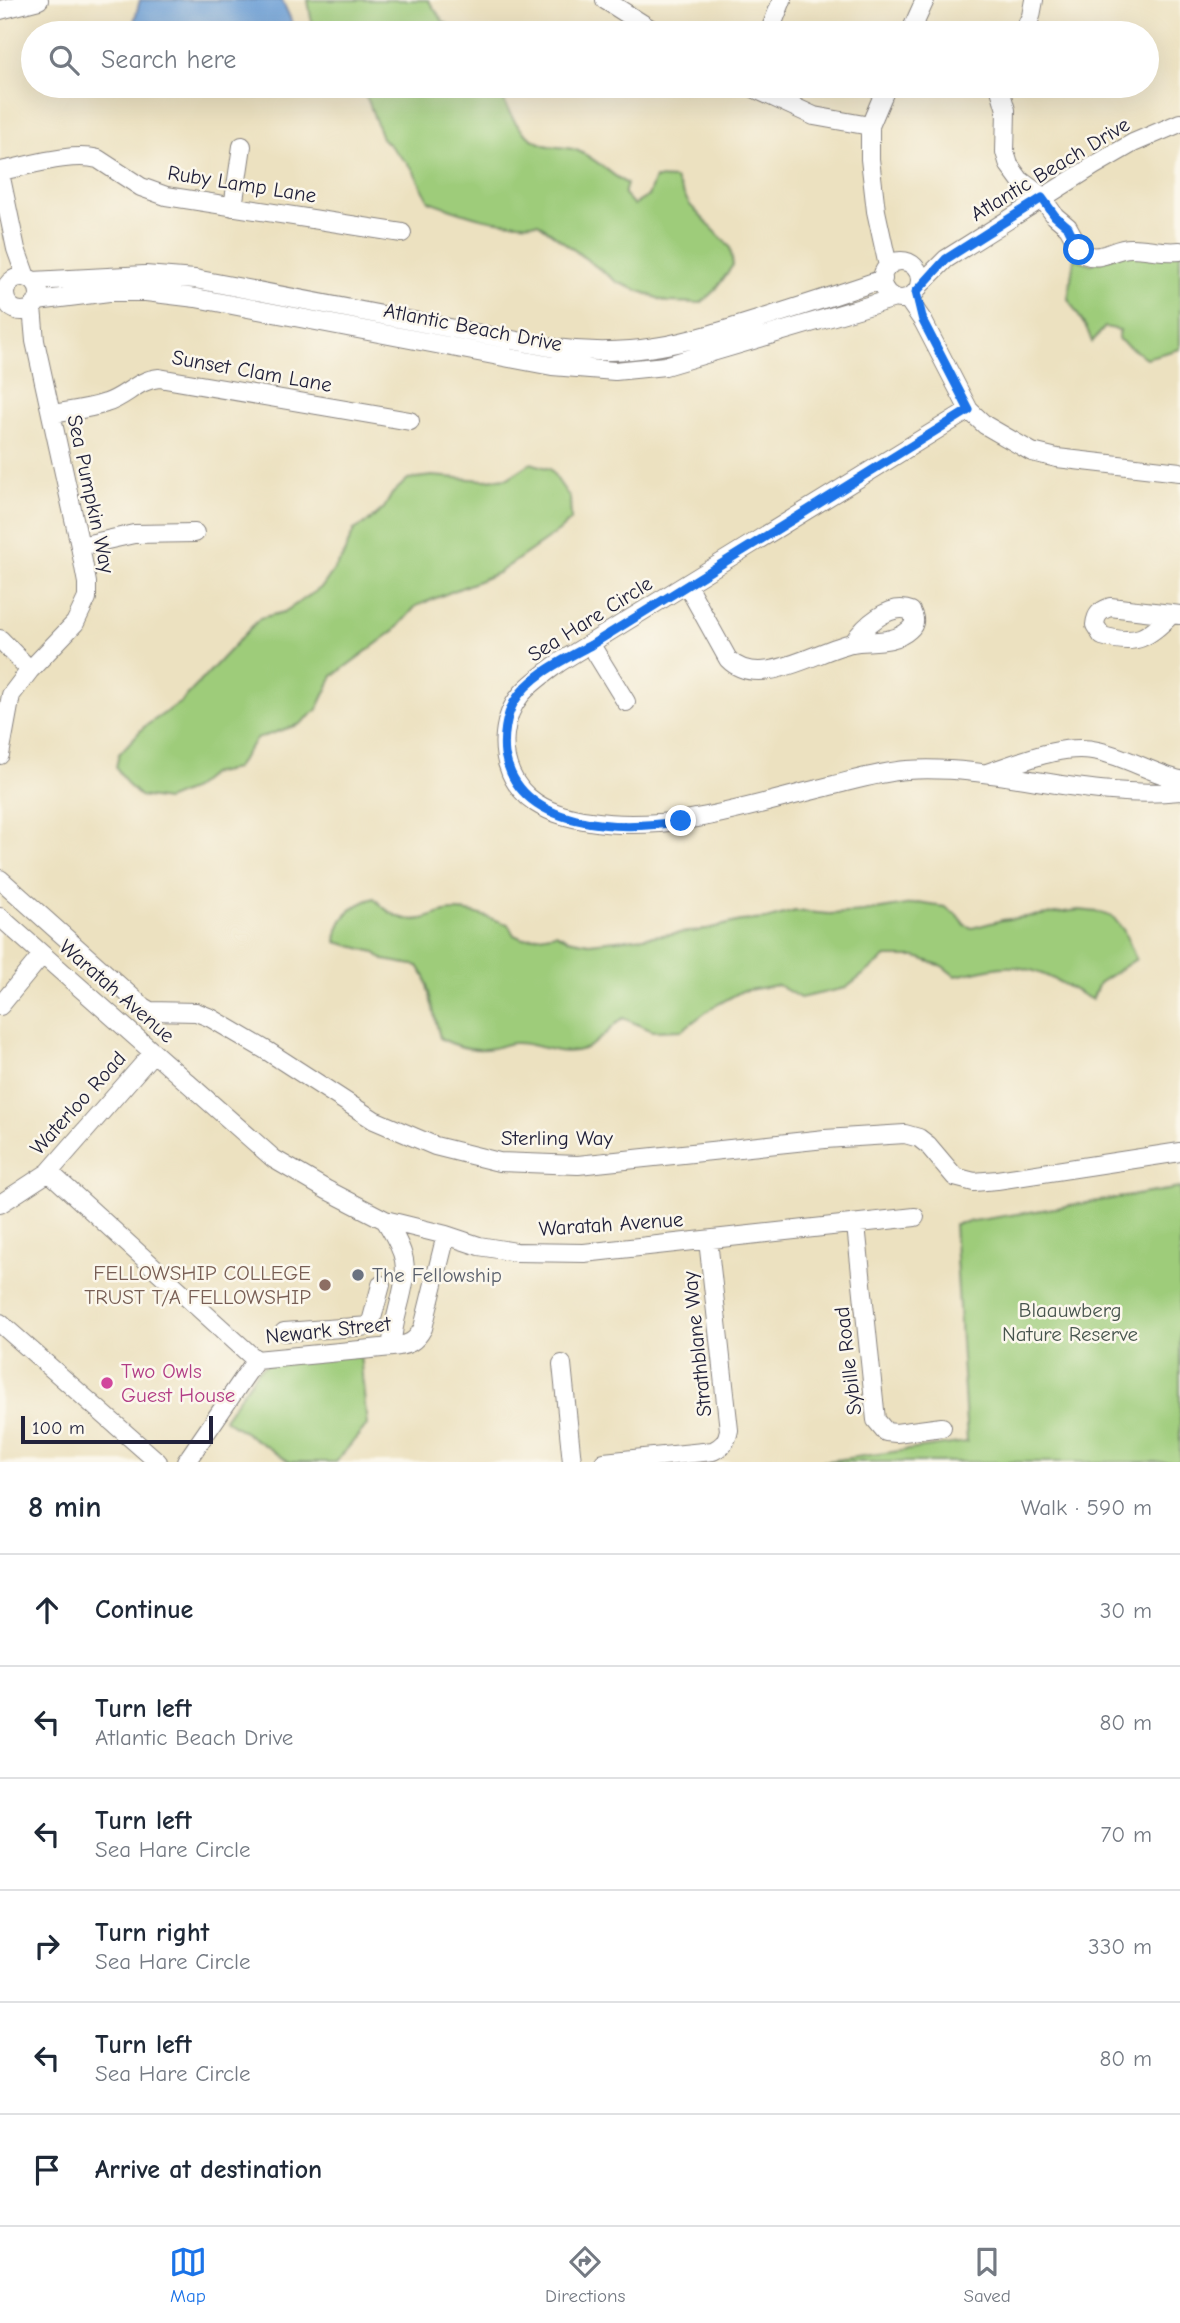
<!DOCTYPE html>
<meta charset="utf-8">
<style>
body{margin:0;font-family:"Comic Neue",sans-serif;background:#f6f6f7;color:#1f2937}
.scale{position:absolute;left:21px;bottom:18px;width:192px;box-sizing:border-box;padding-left:7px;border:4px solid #22223b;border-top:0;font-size:19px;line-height:24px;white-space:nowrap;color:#22223b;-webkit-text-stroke:5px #fbf7ec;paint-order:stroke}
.stop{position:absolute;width:21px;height:21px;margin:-16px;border:5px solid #1a73e8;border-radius:50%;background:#fff}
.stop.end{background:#1a73e8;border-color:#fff;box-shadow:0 2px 7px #0008}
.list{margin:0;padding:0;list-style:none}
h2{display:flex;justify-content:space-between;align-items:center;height:91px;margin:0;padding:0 28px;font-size:30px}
h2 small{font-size:23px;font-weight:400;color:#747a83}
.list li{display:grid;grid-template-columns:46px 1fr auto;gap:21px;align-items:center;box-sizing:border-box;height:112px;padding:0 28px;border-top:2px solid #e0e1e3}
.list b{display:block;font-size:26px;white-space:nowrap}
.list p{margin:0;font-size:23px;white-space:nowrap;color:#747a83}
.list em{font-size:23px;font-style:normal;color:#747a83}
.icon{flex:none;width:38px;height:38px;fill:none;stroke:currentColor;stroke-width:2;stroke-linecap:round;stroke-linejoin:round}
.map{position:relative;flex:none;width:1180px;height:1462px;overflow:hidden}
.search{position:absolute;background:#fff;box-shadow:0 7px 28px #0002;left:21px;right:21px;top:21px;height:77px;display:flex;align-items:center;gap:18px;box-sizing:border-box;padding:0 24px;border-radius:38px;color:#747a83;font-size:26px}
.sheet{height:763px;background:#fff}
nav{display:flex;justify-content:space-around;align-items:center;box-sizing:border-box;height:98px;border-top:2px solid #e0e1e3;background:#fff;font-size:19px;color:#747a83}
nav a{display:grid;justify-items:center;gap:4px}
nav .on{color:#1a73e8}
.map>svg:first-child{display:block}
.green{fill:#9ecc7a;stroke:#60775a;stroke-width:2}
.water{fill:#6b9ed6;stroke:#466088;stroke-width:2}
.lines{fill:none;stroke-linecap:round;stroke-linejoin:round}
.minor-casing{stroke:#87827e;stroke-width:20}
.minor{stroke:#fff;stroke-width:18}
.route{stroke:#1a73e8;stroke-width:9}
.worship-dot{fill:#6b7280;stroke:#fbf7ec;stroke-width:2.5}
.education-dot{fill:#8d6e63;stroke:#fbf7ec;stroke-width:2.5}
.hotel-dot{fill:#d1479c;stroke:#fbf7ec;stroke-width:2.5}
.labels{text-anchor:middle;stroke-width:5;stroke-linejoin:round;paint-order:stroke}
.street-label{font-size:21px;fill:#22223b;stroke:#fbf7ec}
.education-label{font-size:21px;fill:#785e54;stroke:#fbf7ec;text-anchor:end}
.worship-label{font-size:21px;fill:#5b616d;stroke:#fbf7ec;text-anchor:start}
.park-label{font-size:21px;fill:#47554e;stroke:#fbf7ec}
.hotel-label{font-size:21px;fill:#b23c85;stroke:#fbf7ec;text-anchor:start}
</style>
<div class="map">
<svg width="1180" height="1462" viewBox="0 0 1180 1462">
<rect width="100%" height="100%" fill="#fbf7ec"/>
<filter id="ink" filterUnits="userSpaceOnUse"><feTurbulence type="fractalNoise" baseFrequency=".0143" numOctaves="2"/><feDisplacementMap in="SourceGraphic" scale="14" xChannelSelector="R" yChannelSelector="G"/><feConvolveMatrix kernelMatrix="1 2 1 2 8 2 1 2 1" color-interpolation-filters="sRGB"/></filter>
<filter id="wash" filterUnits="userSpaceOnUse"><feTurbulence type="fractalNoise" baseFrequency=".00686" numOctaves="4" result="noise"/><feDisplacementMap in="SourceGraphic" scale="28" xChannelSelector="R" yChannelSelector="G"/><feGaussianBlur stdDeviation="1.57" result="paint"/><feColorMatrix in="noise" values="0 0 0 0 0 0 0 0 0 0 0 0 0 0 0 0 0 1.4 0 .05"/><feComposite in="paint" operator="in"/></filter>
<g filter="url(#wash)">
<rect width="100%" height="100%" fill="#ece1c0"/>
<path class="green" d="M308,0H428L443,21L460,33H318L312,24Z
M355,86H499C506,111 521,140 549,146C558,147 568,147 576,150C594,157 610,174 627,184L624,194L634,205L648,196L655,178L675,179L690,205L730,247L733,265L716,289L701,303L667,302L617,282L538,223C497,226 467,215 429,201L412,168L382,138L368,100Z
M1133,248L1180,252V349L1146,358L1118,339L1120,330L1105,327L1092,342L1087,329L1068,299L1074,258L1091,264Z
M531,463L550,469L570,498L571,520L559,531L498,573L416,606L395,630L333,676L317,710L300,724L256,739L235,769L211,774L193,789L166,800L140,796L129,786L116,767L119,754L144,727L181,702L260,618L284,612L322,587L342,558L354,530L368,522L384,508L392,494L408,479L432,476L484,480L508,478Z
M374,898C386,912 403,923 422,919C433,917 441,911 454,911C472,910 491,919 508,924L514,935L523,939L556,933L568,939L589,943L698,931L741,921L766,919L795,911L829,914L863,912L918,903L945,907L957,915L965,925L972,928L1002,920L1079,910L1098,912L1113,917L1124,931L1136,959L1099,983L1092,1000C1065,985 1035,965 1004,967C988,968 971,973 955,976L942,966L916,957H886L846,988L800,998L778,985L742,991L713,1007L682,1030L653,1031L623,1018C611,1027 598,1044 584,1049C558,1058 537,1042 514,1043C507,1043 500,1047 493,1048C474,1052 457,1047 440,1038L425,977L418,966L384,960L374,952L336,942C337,918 351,905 374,898Z
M1180,1188V1462H819L967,1442L954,1224Z
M360,1354L367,1425L336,1462H290L224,1419L258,1370L269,1363Z"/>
<path class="water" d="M140,0H282L297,33H131Z
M241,86H318L308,97L279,89L256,97Z"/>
</g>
<g filter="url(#ink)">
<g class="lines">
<defs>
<path id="minor" d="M605,0L657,33
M0,10L39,0
M769,33L782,0
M910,33L925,0
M1023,33L1031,16L1034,0
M749,86L814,116L870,126
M887,86L870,126V159L876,211L888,266
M999,86L1006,110L1005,152L1009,165L1020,180L1040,195L1055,216L1068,227L1083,254C1104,262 1112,248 1131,248C1149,248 1161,253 1180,251
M0,171C28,166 71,152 98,159L141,187L166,196L402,233
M0,173L16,249L26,277
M233,207L242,146
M882 280a19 19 0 1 1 38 0a19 19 0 1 1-38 0Z
M5 294a17 17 0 1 1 34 0a17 17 0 1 1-34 0Z
M33,281L145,275L195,279L554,348C639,359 690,341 770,316C808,304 845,292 883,279
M919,286L946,259L1095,165L1133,143L1180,123
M907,298L923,321L969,410L560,662C532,683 509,696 505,734C502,761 513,788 536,803C553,814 570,818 590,821C673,834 754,804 834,785C858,779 882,772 907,770C999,764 1088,801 1180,791
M37,301L109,292H146L196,298L552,366L615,371L665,366L895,298
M969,410L985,425L1032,452L1057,458L1180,472
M52,414C69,411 89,409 106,403C126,397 137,380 159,378L410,421
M80,546L134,534L195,533
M687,585L728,659C759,691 817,650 852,643C870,640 894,644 909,630C916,624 915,618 911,611C890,602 864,626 853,643
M1172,614C1147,638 1137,646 1102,636L1095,625C1096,614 1100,611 1110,607L1180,615
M0,639L30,670
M591,645L626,702
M0,755L11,695L30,670L75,623L87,598V583L80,546L35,341L32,307
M987,773C1021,762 1062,743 1098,751C1126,757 1152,773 1180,780
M0,879L143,1007L150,1011L196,1012L211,1018L269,1052L374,1120L435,1146L499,1162L578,1165L825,1139L905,1134L919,1138L928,1145L955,1177L974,1182L997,1180L1180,1152
M0,917L274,1159L327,1190L385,1220L446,1235L479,1246L516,1252L584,1253L915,1217
M0,1006L42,955
M49,1172L256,1360
M0,1204L49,1172L153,1053
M385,1220C392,1232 401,1245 404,1260C409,1288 391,1318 392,1347
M856,1225L876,1420L886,1432L896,1433L942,1427
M0,1323L158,1462
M284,1332L370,1326L381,1285
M562,1364L572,1462
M186,1462L256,1360L392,1347C408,1345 415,1343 423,1328L446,1235
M604,1462L713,1451C723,1446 727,1441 729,1430L708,1240"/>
</defs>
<use href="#minor" class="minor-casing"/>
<use href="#minor" class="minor"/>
</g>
</g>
<g class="lines" filter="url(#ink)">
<path class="route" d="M681,821C621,831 519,830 505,754C503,738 506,716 514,702C530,675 565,659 591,645L969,410L923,321L916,292L946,259L1042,198L1055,216L1068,227L1079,250"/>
</g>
<circle class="worship-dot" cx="358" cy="1275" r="7"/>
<circle class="education-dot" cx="325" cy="1285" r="7"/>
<circle class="hotel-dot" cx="107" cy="1383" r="7"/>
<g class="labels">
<g class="street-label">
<text transform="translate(1050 169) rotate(-31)" y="7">Atlantic Beach Drive</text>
<text transform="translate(242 184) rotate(9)" y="7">Ruby Lamp Lane</text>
<text transform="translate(473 327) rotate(11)" y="7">Atlantic Beach Drive</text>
<text transform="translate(252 371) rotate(10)" y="7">Sunset Clam Lane</text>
<text transform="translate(91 494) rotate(78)" y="7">Sea Pumpkin Way</text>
<text transform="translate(590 619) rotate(-32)" y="7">Sea Hare Circle</text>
<text transform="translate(117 991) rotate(41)" y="7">Waratah Avenue</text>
<text transform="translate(78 1103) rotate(-48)" y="7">Waterloo Road</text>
<text x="557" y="1145">Sterling Way</text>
<text transform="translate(611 1224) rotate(-4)" y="7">Waratah Avenue</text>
<text transform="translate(328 1330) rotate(-6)" y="7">Newark Street</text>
<text transform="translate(697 1344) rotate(-96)" y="7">Strathblane Way</text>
<text transform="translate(848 1361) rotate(-97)" y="7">Sybille Road</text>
</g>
<g class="education-label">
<text x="311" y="1280">FELLOWSHIP COLLEGE<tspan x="311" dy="24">TRUST T/A FELLOWSHIP</tspan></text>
</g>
<g class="worship-label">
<text x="372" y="1282">The Fellowship</text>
</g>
<g class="park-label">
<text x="1070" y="1317">Blaauwberg<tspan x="1070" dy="24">Nature Reserve</tspan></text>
</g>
<g class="hotel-label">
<text x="121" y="1378">Two Owls<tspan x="121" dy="24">Guest House</tspan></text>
</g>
</g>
</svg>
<div class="scale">100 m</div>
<div class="stop" style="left:1079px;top:250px"></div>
<div class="stop end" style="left:681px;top:821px"></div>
<div class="search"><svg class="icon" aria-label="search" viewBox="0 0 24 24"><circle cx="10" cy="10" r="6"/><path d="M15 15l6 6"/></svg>Search here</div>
</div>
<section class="sheet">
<h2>8 min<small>Walk · 590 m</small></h2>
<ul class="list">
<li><svg class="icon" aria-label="ahead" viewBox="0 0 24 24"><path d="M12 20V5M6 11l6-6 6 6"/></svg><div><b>Continue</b></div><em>30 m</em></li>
<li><svg class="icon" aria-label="left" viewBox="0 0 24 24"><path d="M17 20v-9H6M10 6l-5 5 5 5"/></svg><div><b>Turn left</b><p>Atlantic Beach Drive</p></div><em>80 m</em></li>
<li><svg class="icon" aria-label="left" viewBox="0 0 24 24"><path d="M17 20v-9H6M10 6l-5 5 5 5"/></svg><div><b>Turn left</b><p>Sea Hare Circle</p></div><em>70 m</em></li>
<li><svg class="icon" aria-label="right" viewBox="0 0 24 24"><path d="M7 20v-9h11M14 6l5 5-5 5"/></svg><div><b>Turn right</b><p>Sea Hare Circle</p></div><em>330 m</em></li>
<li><svg class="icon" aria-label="left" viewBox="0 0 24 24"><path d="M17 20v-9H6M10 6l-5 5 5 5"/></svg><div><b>Turn left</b><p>Sea Hare Circle</p></div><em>80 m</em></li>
<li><svg class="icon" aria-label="arrive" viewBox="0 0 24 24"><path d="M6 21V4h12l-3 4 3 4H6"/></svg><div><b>Arrive at destination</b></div></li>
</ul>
</section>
<nav>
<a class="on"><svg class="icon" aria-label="map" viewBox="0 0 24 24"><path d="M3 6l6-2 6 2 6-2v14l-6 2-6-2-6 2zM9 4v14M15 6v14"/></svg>Map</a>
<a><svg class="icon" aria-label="directions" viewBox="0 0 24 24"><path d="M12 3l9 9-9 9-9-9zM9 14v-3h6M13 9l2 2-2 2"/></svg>Directions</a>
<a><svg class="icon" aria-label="saved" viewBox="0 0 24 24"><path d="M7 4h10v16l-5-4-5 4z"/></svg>Saved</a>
</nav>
